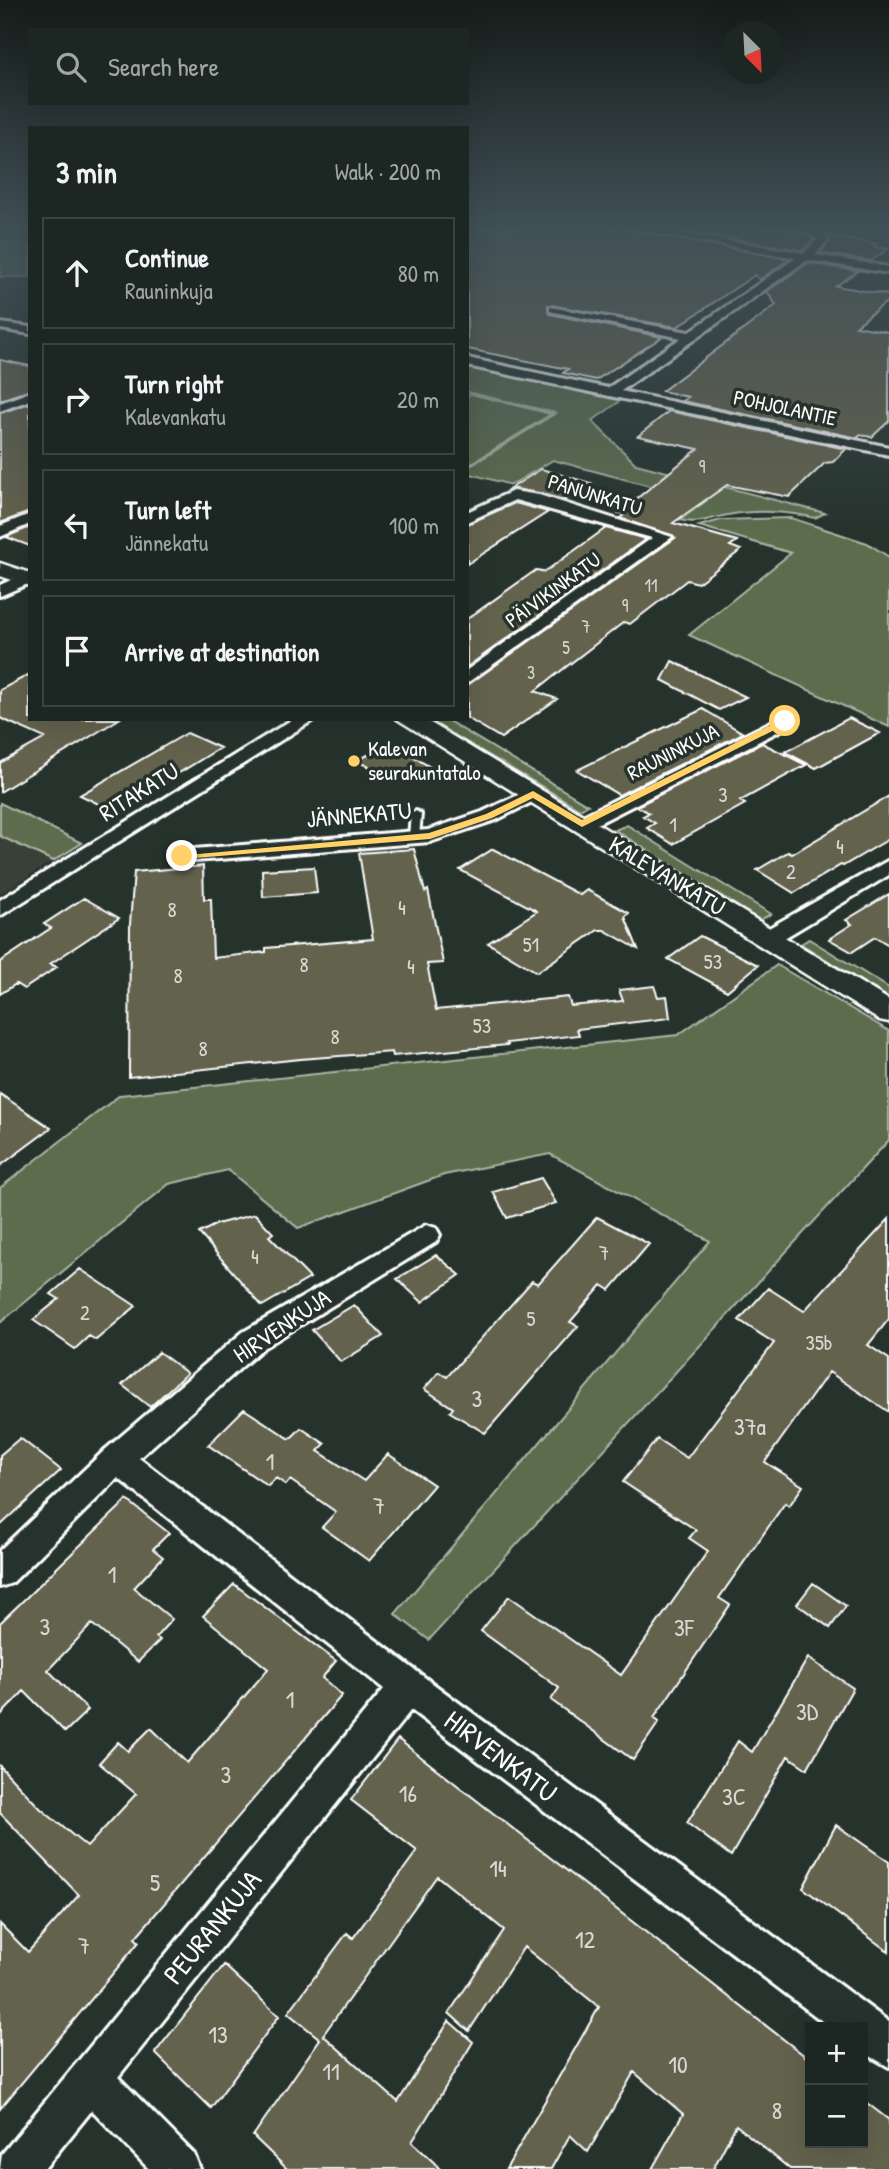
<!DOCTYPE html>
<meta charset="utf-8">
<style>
body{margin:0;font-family:"Patrick Hand",sans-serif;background:#252e2a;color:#f1f3f6}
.controls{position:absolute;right:21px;bottom:21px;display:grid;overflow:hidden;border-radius:0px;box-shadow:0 7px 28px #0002}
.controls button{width:63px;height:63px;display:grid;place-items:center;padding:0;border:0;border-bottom:2px solid #3a4340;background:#1c2622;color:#f1f3f6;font:35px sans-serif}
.compass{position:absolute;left:721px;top:21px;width:63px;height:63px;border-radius:50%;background:#1c2622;box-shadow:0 7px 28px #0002;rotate:156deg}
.stop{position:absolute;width:21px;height:21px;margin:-16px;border:5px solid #ffd166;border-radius:50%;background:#fff}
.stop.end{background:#ffd166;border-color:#fff;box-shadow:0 2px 7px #0008}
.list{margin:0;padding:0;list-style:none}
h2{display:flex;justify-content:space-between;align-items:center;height:91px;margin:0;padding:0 28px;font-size:30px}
h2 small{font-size:23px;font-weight:400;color:#a0a5a5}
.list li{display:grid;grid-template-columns:46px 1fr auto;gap:21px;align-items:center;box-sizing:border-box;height:112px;margin:0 14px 14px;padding:0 14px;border:2px solid #3a4340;border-radius:0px}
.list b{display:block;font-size:26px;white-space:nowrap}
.list p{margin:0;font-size:23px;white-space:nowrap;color:#a0a5a5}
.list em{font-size:23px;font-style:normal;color:#a0a5a5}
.icon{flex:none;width:38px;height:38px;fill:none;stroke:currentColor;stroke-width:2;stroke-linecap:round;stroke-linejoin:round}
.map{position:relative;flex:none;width:889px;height:2169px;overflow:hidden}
.search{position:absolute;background:#1c2622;box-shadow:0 7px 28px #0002;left:28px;top:28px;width:441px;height:77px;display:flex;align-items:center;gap:18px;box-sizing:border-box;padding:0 24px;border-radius:0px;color:#a0a5a5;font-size:26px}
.panel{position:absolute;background:#1c2622;box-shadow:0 7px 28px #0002;left:28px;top:126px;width:441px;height:595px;border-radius:0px}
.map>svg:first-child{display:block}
.built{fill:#384137}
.green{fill:#5b6c4e;stroke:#adb6a6;stroke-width:2}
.building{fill:#63624e;stroke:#fff;stroke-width:2}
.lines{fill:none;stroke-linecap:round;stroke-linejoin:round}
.service-casing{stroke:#fff;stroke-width:6}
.minor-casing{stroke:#fff;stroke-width:6}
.tertiary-casing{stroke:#fff;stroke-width:5}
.service{fill:#26332d;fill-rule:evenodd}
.minor{fill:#26332d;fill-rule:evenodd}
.tertiary{fill:#26332d;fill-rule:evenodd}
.route{fill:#ffd166}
.poi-dot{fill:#ffd166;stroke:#26332d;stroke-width:2.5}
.labels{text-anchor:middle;stroke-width:7;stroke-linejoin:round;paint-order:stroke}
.far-number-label{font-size:18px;fill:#d8d8d3}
.far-street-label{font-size:21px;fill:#fff;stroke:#26332d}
.far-poi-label{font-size:21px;fill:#fff;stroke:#26332d;text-anchor:start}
.number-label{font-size:21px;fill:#d8d8d3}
.street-label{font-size:24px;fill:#fff;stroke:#26332d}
.near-number-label{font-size:24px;fill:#d8d8d3}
.near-street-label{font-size:28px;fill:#fff;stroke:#26332d}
</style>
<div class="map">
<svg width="889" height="2169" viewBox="0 0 889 2169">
<rect width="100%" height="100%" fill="#26332d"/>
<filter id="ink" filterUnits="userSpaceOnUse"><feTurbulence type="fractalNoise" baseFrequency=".0143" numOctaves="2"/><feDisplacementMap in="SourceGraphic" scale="14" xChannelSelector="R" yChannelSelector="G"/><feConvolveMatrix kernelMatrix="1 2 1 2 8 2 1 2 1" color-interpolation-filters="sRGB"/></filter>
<g filter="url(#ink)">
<path class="built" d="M0,836L53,861L0,894Z"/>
<path class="green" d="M0,240L30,246V277H0Z
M467,364L623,399L592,421L636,464L825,513L815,518C789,511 754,510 728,515C710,518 697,525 680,520L706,501L553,460L511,485L467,473V468L556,413L467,392Z
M471,394L551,414L469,465L467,396Z
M791,518L867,543L889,557V727L689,635L791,553L699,526L721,520Z
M427,719H445L588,805L580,809Z
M0,803L82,843L53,861L0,836Z
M627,825L771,914L760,920L615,830Z
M809,939L889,988V998L801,944Z
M777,965L889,1031V1140L429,1640L395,1614L710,1241L550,1154L444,1175L298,1228L228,1170L169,1184L0,1323V1188L120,1095L678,1035Z"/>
<path class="building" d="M467,228H625L789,259L759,280L755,275L677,327L548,305L549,314L662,337L596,380L563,373L568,369L467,349Z
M665,228H778L800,231L814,240L803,250Z
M829,236L877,244L874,247L888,249L871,261L820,253L830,241Z
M808,263L858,271L836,286L889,295V300L856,326L889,332V421L872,437L860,435L858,438L682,401L688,397L662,391L776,305L767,291Z
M0,360L30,366V390L0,400Z
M30,403V512L0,523V413Z
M669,411L846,449L833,462L825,463L789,497L727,485L673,523L737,541L730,546L741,550L698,583L687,580L630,624L624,622L535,691L557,699L501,738L467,718V685L675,538L620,518L625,514L619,513L698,449L638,436Z
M541,469L591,483L565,500L513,488L506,491Z
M515,503L548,512L467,564V524Z
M30,527V546L6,537Z
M606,528L646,539L467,667V619L536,570L543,572L550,568Z
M672,661L746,697L719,710L662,680Z
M30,674V719H119L0,792V763L45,738L0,718V690Z
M703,709L743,733L619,795L577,770Z
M849,718L880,733L816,768L785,752Z
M187,733L220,748L115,812L80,795Z
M762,743L806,765L740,801L745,804L673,844L647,828L655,823L643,816L649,813L637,806Z
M392,744L430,767L403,780L355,761Z
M889,796V839L843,866L841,865L794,893L757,870L788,852L792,854Z
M414,849L425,892L428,890L443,963L427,964L436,1010L568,997L571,1006L623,1001L619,990L654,986L658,997L667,996L670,1018L577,1029L579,1035L507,1043L508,1045L393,1056L392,1052L300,1059L129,1077L130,924L134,872L203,866L204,899H211L213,958L266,952V948L373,939L359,853Z
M493,849L580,895L587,890L629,913L625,917L638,949L604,930H598L537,972L488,943L537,911L460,870Z
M314,867L317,893L263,897L262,870Z
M889,894V945L875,937L852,952L829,939L852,924L846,920Z
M84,898L119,918L50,964L57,967L24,989L16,984L0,994V962L51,928L44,924Z
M700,936L758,965L727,991L668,959Z
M0,1094L51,1128L0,1166Z
M541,1178L556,1203L507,1218L493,1192Z
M255,1214L273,1233L269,1236L310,1278L262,1306L199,1233L217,1224Z
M597,1217L649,1244L610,1290L602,1285L570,1322L578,1326L485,1433L450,1412L453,1408L424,1389L439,1372L447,1377L532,1281L538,1284Z
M889,1219V1319L868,1345L889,1359V1412L829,1372L765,1462L803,1486L789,1506L785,1503L719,1598L730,1605L654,1718L659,1722L633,1760L551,1700L559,1688L481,1631L509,1596L621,1675L708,1551L689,1538L696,1530L623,1482L657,1439L687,1458L774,1343L739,1320L768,1288L804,1311Z
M436,1255L460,1275L422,1302L397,1279Z
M80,1269L136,1306L96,1340L89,1336L75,1349L33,1320L59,1299L51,1294Z
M354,1305L383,1336L341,1362L312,1330Z
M159,1352L187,1373L150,1407L122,1385Z
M244,1409L290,1439L301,1428L325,1444L318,1451L364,1481L388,1454L434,1485L369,1561L322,1527L336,1512L290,1480L286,1485L276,1478L268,1486L208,1445Z
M20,1438L61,1470L0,1526V1455Z
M127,1500L169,1533L153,1549L163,1557L134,1588L172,1619L156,1637L160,1640L138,1662L92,1624L48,1670L88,1710L65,1732L24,1691L0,1716V1623Z
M813,1583L846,1606L830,1628L797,1604Z
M234,1584L336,1661L322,1678L342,1695L135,1938L139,1942L0,2109V1924L28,1952L79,1895L0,1813V1766L41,1809L87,1847L136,1794L99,1763L118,1742L128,1751L151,1728L187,1763L268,1669L203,1616Z
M808,1658L853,1688L807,1769L788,1756L731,1856L687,1823L738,1741L752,1752Z
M398,1739L810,2060V2143H863V2100L889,2120V2169H790L736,2125L713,2169H652L683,2114L634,2072L588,2152L570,2135L551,2169H506L599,2007L524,1947L469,2031L449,2013L504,1930L437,1876L323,2035L398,2102L449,2021L473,2042L412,2142L441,2169H287L253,2136L320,2039L288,2013L347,1933L353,1938L417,1851L351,1800Z
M836,1825L889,1862V1952L803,1888Z
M224,1965L279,2016L211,2108L155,2053Z"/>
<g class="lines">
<defs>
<path id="service" d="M416,811L421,814L419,837L414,840L409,837L411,814Z"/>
<path id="minor" d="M628,228H650L804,253L818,239L799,228C812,227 820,228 828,239L815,255L889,267V273L807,260L621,391L889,447V455L467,366V358L608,388L681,338L554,312L550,311V307L689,332L796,258Z
M0,323L30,327V334L0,329Z
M30,392V400L0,411V403Z
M513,491L539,495L672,537L467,683V670L652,538L515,500L467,522V512Z
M30,514V524L0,537V526Z
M30,575V583L0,596V585L20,576Z
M785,715L794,721L791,725L589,828H575L572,824L575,820Z
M293,719H315L0,916V900Z
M533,788L540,790L543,794L540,798L496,820L430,842L182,862L172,856L182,850L428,830L482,812Z
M889,860V875L776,943L768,945L757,938L760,933Z
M426,1225L436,1228L440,1235L436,1242L263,1348L139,1458L420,1674L889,2022V2067L863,2052V2027H830L411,1710L118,2077L194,2154L200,2169H149L92,2110L44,2169H0L2,2154L384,1689L118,1478L12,1583L0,1587V1550L106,1449L243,1332Z"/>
<path id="tertiary" d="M0,563L30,573V586L0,576Z
M397,719H424L889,1000V1022L879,1020Z"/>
</defs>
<use href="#service" class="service-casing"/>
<use href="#minor" class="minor-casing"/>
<use href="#tertiary" class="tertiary-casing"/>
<use href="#service" class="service"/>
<use href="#minor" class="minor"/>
<use href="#tertiary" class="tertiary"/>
</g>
</g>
<linearGradient id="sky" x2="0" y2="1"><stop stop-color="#151c19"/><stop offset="0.43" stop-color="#415057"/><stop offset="1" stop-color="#415057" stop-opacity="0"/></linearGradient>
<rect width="889" height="531" fill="url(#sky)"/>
<path class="route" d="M785,718L788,723L582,827L533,798L492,818L430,839L182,859L177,856L429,833L486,814L533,791L582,820Z"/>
<circle class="poi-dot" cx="354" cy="761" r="7"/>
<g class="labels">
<g class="far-number-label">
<text x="702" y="473">9</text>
<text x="651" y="592">11</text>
<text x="625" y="612">9</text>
<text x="586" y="633">7</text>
<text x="566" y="654">5</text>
<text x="531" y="679">3</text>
</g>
<g class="far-street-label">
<text transform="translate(785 408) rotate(12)" y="7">POHJOLANTIE</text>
<text transform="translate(595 495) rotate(17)" y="7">PANUNKATU</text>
<text transform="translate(553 590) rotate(-36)" y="7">PÄIVIKINKATU</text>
<text transform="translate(673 752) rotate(-27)" y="7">RAUNINKUJA</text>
</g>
<g class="far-poi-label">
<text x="368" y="756">Kalevan<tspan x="368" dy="24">seurakuntatalo</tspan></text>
</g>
<g class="number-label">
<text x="723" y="802">3</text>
<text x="673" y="832">1</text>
<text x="840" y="854">4</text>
<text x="791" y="879">2</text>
<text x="402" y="915">4</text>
<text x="172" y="917">8</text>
<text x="531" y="952">51</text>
<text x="713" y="969">53</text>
<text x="304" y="972">8</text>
<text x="411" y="974">4</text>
<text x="178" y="983">8</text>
<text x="482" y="1033">53</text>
<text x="335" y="1044">8</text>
<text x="203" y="1056">8</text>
<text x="604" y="1260">7</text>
<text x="255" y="1264">4</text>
<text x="85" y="1320">2</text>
<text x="531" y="1326">5</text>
<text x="819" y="1350">35b</text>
</g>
<g class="street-label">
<text transform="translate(139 792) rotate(-32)" y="8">RITAKATU</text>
<text transform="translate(359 815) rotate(-5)" y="8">JÄNNEKATU</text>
<text transform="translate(667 876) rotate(31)" y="8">KALEVANKATU</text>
<text transform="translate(282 1326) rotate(-34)" y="8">HIRVENKUJA</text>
</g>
<g class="near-number-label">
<text x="477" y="1407">3</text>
<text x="750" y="1435">37a</text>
<text x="270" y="1470">1</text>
<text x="379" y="1514">7</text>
<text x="112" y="1583">1</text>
<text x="45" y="1635">3</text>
<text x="684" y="1636">3F</text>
<text x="290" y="1708">1</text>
<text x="807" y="1720">3D</text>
<text x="226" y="1783">3</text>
<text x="408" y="1802">16</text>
<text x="734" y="1805">3C</text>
<text x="498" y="1877">14</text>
<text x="155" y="1891">5</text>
<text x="585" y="1948">12</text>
<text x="84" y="1954">7</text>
<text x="218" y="2043">13</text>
<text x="678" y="2073">10</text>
<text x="331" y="2080">11</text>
<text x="777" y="2119">8</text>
</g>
<g class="near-street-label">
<text transform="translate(501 1756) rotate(37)" y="10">HIRVENKATU</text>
<text transform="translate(212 1927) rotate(-51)" y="10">PEURANKUJA</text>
</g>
</g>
</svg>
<div class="controls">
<button>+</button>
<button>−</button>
</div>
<svg class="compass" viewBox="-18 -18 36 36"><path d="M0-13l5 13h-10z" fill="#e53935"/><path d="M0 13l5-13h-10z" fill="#a0a5a5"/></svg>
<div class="stop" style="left:785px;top:721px"></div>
<div class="stop end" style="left:182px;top:856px"></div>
<div class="search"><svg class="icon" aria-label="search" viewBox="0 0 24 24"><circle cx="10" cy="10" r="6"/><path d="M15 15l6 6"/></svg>Search here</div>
<section class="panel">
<h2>3 min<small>Walk · 200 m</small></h2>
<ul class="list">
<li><svg class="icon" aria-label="ahead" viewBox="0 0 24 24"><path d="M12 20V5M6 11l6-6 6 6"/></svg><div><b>Continue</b><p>Rauninkuja</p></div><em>80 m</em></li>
<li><svg class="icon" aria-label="right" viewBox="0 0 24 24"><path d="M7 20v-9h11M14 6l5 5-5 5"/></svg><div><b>Turn right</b><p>Kalevankatu</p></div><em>20 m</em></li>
<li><svg class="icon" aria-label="left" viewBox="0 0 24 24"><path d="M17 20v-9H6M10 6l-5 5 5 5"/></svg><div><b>Turn left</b><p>Jännekatu</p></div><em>100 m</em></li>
<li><svg class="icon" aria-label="arrive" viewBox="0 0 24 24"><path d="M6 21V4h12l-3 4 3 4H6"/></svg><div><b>Arrive at destination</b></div></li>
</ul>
</section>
</div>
